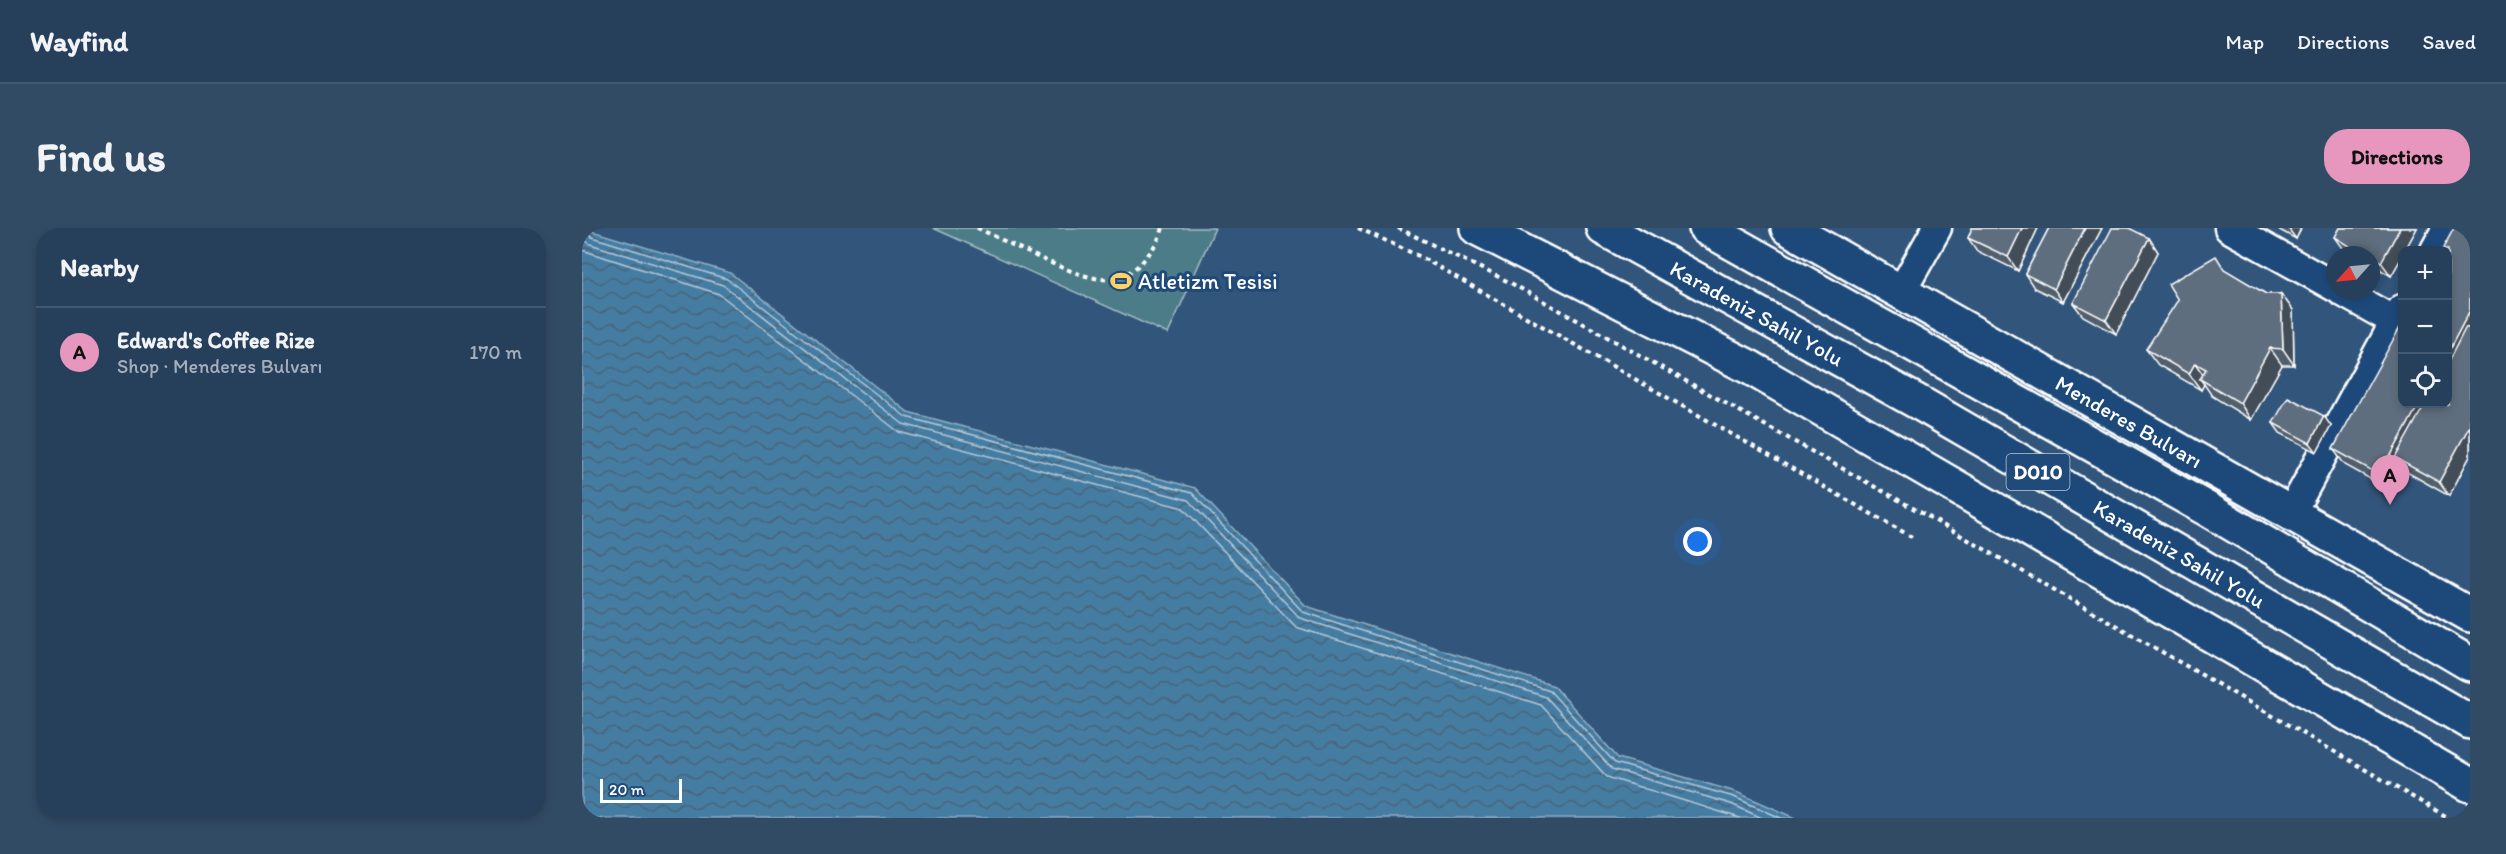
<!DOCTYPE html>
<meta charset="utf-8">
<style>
body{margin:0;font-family:Itim,sans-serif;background:#324b65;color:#f1f3f6}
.controls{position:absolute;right:18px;top:18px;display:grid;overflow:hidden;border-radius:12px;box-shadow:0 3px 9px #0003}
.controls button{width:54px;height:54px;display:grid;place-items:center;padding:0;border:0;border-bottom:2px solid #425972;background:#26405c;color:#f1f3f6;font:30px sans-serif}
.compass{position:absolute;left:1744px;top:18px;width:54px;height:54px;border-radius:50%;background:#26405c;box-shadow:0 3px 9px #0003;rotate:243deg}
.scale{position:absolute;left:18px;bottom:15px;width:82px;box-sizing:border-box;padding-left:6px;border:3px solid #fff;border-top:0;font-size:16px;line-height:21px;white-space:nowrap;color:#fff;-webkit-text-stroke:4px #1f4a7a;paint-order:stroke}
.you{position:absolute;left:1116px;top:314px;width:21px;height:21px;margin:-15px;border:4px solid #fff;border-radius:50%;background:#1a73e8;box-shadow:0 0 0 9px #1a73e833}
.badge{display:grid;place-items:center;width:39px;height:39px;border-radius:50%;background:#e797bd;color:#111;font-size:20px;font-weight:700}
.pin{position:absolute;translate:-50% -50px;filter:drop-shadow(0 2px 3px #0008)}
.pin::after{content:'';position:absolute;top:32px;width:21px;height:18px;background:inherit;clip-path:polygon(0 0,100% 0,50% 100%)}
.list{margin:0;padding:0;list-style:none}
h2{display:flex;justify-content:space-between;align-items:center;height:78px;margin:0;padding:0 24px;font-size:26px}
h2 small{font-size:20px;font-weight:400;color:#a4afbb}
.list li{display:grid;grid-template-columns:39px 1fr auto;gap:18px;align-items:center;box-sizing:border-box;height:90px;padding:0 24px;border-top:2px solid #425972}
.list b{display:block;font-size:22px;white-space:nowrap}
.list p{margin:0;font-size:20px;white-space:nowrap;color:#a4afbb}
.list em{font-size:20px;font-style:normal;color:#a4afbb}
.icon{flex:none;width:33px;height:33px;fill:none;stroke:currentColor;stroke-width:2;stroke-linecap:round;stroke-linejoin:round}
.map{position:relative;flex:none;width:1888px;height:590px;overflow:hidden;border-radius:24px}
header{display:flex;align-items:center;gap:36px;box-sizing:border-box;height:84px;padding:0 30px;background:#26405c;border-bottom:2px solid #425972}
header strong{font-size:28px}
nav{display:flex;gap:33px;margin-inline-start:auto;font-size:21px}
.intro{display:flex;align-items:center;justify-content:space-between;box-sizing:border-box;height:144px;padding:0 36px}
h1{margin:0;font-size:42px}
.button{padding:15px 27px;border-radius:24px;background:#e797bd;color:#111;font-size:21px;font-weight:700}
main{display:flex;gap:36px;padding:0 36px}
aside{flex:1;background:#26405c;border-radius:24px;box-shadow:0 3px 9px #0003}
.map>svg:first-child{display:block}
.park{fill:#4c7c87;stroke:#a6bec3;stroke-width:1.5}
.water{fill:url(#water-waves);stroke:#8fb0c7;stroke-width:1.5}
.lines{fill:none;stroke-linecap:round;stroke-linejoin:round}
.shore{stroke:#b5cada;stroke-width:1.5}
.minor-casing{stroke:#fff;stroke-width:33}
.tertiary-casing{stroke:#fff;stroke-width:38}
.secondary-casing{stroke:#fff;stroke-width:38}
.trunk-casing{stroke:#fff;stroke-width:38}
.path{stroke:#fff;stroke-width:4;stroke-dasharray:4.5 4.5;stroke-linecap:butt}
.minor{stroke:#1f4a7a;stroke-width:28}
.tertiary{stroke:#1f4a7a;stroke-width:33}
.secondary{stroke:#1f4a7a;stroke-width:33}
.trunk{stroke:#1f4a7a;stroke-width:33}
.wall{fill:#515f6c;stroke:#fff;stroke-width:1.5}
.shaded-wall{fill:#424d58;stroke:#fff;stroke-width:1.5}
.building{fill:#5e6e7e;stroke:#fff;stroke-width:1.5}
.labels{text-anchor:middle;stroke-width:6;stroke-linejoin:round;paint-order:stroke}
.shield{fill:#1f4a7a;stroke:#bcc9d7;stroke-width:1.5}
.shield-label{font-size:21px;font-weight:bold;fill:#fff}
.poi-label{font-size:22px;fill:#fff;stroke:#1f4a7a;text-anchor:start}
.street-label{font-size:22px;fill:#fff;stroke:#1f4a7a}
</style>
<header>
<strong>Wayfind</strong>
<nav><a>Map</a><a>Directions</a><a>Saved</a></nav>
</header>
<div class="intro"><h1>Find us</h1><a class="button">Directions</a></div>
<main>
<aside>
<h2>Nearby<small></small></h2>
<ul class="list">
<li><span class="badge">A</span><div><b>Edward's Coffee Rize</b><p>Shop · Menderes Bulvarı</p></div><em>170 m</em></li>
</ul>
</aside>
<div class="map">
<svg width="1888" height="590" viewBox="0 0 1888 590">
<defs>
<pattern id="water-waves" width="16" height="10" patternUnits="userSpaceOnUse" patternTransform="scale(1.5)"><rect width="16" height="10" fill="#457ba2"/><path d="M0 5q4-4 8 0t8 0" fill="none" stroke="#486477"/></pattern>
</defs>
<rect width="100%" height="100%" fill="#32557b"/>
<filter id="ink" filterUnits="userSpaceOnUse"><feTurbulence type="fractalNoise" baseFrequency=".0167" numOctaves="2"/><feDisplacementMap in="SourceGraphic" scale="12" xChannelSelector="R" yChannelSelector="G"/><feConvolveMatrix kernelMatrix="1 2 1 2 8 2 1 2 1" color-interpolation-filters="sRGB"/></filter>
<g filter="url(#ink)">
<path class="park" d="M351,0H633L586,106Z"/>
<path class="water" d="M0,0L148,45L326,184L613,260L724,378L972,458L1036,530L1154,564L1214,590H0Z"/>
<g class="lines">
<path class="shore" d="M5,0L6,5L10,9L145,51L324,189L610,265L721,384L968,463L1033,535L1152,569L1199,590
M0,10L8,16L141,57L321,196L606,272L718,390L964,469L1030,541L1149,576L1180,590
M0,22L137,66L317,204L601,280L714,399L959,477L1025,549L1158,590"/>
<defs>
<path id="minor" d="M1647,0L1753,59
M1853,22L1865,0
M1759,63L1814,94
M1319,64L1355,0
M1709,285L1820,81"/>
<path id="tertiary" d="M895,0L1169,140L1888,557"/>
<g id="secondary">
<path id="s1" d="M1206,0L1888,387"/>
</g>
<g id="trunk">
<path id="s2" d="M1021,0L1341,177L1888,494"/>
<path d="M1124,0L1625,281L1888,436"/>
</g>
</defs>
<use href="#minor" class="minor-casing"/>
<use href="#tertiary" class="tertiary-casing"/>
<use href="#secondary" class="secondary-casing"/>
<use href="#trunk" class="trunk-casing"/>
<path class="path" d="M395,0C425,13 501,56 530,51C554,47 574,21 581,0
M776,0L839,29L1330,309
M816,0L927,54L1338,284L1867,590"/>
<use href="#minor" class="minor"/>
<use href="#tertiary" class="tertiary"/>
<use href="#secondary" class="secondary"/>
<use href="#trunk" class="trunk"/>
</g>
<path class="wall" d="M1390,0H1456L1436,43L1395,23L1386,10Z
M1467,0H1520L1481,74L1452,60L1443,46Z
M1694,0H1719L1714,11Z
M1758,0H1835L1823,22H1821V27L1809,48L1799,42L1797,45L1789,39V27H1770L1763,23L1753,9Z
M1888,0V228L1867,268L1823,243L1821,242L1810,263L1763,237L1751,221Z
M1567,10L1576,24L1534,106L1501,88L1491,75Z
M1644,43L1684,66H1699L1711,82L1712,137H1700L1669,192L1630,168L1622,156L1619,162L1576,137L1564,121Z
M1691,195L1749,198L1735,224L1698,205Z"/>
<path class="shaded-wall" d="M1440,0H1456L1436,43L1426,29Z
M1503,0H1520L1481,74L1472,61Z
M1706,0H1719L1714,11Z
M1818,0H1835L1823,22H1821V27L1809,48L1799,34Z
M1567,10L1576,24L1534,106L1524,92Z
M1789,29L1799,42L1797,45L1789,33Z
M1699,66L1711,82L1712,137L1701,121Z
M1888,82V120L1866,161V124Z
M1688,120L1700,137L1669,192L1658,175Z
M1613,135L1624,151H1618L1622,156L1619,162L1607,146Z
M1837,176H1858L1813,230L1821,242L1810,263L1798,247Z
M1742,188L1749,198L1735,224L1728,215Z
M1888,197V228L1867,268L1857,254Z"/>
<path class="building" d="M1390,0H1440L1426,29L1386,10Z
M1467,0H1503L1472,61L1443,46Z
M1530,0H1547L1567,10L1524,92L1491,75Z
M1758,0H1818L1799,34L1789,29V27H1782L1753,9Z
M1872,0H1888V82L1866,124V22H1860Z
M1634,28L1642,41L1684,66H1699L1701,121L1688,120L1658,175L1618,151L1624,141L1613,135L1607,146L1564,121L1596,72L1586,56Z
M1821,94V176H1837L1798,247L1751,221Z
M1884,99L1888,101V197L1857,254L1813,230L1843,176H1866V134Z
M1706,169L1742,188L1728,215L1691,195Z"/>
</g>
<defs>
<symbol id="stadium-bare" viewBox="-9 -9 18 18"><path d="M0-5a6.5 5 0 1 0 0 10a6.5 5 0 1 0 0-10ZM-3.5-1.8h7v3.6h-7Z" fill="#ffd166" stroke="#1f4a7a" stroke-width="2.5" paint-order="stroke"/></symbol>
</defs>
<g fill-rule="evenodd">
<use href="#stadium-bare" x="524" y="38" width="30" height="30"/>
</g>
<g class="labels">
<rect class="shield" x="1424.5" y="226" width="63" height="36" rx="4.5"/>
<g class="shield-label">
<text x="1456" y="251">D010</text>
</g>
<g class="poi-label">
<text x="556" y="61">Atletizm Tesisi</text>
</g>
<g class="street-label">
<text dy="8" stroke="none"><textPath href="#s2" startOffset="176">Karadeniz Sahil Yolu</textPath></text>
<text dy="8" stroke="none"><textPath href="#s1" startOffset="392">Menderes Bulvarı</textPath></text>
<text dy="8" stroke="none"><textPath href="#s2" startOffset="662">Karadeniz Sahil Yolu</textPath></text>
</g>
</g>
</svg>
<div class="controls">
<button>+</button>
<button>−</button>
<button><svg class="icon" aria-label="locate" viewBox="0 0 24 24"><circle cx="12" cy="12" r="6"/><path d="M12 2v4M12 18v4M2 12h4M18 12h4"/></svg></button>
</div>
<svg class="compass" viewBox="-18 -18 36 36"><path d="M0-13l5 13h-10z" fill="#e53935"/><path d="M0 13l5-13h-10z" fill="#a4afbb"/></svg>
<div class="scale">20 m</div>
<div class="you"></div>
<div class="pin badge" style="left:1808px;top:277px">A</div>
</div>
</main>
